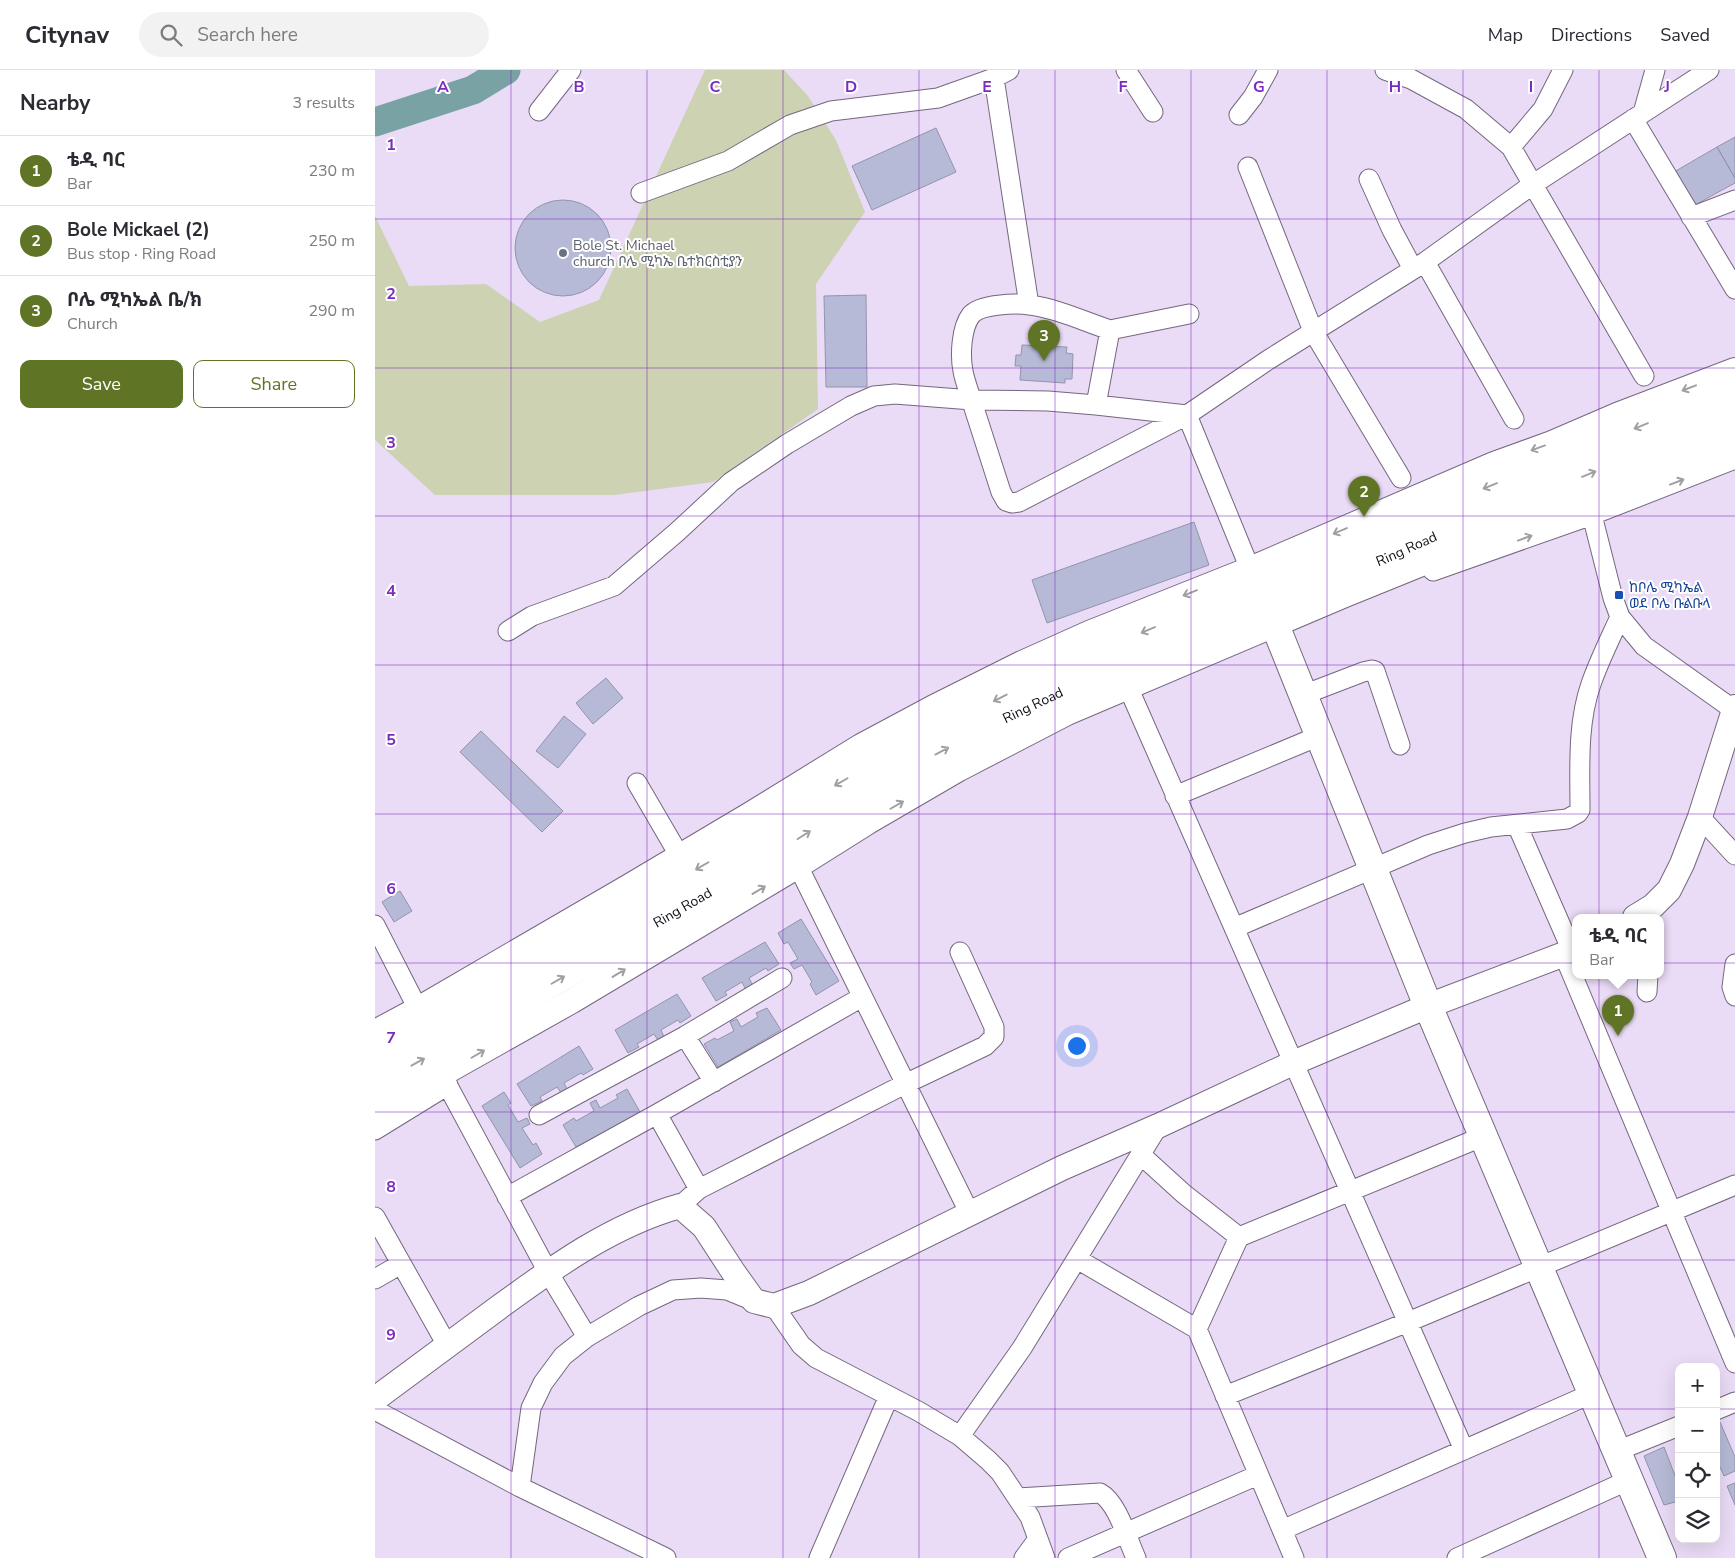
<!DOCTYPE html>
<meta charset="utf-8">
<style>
body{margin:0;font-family:"Nunito Sans","Noto Sans Ethiopic",sans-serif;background:#f2f2f3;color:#2b2b33}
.controls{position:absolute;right:15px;bottom:15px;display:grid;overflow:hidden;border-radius:10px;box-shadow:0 5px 20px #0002}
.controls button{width:45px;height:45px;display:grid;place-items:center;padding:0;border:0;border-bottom:1px solid #e1e1e2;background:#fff;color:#2b2b33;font:25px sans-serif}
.you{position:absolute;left:701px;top:975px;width:18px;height:18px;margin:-12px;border:4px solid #fff;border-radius:50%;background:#1a73e8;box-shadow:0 0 0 8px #1a73e833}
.badge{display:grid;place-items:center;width:32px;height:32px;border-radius:50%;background:#5f7525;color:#fff;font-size:16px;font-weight:700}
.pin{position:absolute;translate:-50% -41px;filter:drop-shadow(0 1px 2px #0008)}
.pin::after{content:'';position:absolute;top:26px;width:18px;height:15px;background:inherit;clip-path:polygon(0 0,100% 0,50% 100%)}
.popup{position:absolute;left:1197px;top:844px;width:92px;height:65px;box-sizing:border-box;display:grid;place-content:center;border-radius:10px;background:#fff;filter:drop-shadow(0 1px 4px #0005);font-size:16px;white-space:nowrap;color:#7c7c81}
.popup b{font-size:19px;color:#2b2b33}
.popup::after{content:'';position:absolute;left:50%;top:100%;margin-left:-10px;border:10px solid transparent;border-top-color:#fff}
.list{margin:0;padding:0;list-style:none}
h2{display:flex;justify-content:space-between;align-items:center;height:65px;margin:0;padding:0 20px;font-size:21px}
h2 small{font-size:16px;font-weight:400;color:#7c7c81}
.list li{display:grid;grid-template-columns:32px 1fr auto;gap:15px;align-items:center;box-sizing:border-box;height:70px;padding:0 20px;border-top:1px solid #e1e1e2}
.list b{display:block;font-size:19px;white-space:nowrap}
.list p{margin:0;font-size:16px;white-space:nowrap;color:#7c7c81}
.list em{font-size:16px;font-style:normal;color:#7c7c81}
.actions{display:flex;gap:10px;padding:15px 20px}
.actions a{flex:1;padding:11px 0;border:1px solid #5f7525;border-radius:10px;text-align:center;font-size:18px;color:#5f7525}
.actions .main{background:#5f7525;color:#fff}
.icon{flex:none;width:28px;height:28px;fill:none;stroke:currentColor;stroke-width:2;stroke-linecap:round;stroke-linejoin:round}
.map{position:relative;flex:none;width:1360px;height:1488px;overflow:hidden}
header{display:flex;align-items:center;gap:30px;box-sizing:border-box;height:70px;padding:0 25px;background:#fff;border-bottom:1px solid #e1e1e2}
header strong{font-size:24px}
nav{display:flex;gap:28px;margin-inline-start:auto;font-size:18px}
.search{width:350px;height:45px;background:#f2f2f3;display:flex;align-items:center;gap:12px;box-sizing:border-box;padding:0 18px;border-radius:28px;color:#7c7c81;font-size:19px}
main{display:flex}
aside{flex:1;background:#fff}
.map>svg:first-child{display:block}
.green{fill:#cdd2b2}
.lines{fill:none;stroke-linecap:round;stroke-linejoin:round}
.river{stroke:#79a2a5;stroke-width:29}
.building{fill:#b7bad6;stroke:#9294af}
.minor-casing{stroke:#75677f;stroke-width:21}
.tertiary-casing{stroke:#75677f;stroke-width:26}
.secondary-casing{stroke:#75677f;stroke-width:30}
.trunk-casing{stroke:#75677f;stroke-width:30}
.minor{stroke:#fff;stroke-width:19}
.tertiary{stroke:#fff;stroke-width:24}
.secondary{stroke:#fff;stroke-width:28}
.trunk{stroke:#fff;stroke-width:28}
.oneway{stroke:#a19fa2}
.grid{fill:none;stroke:#7b2cbf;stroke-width:1;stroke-opacity:0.55}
.worship-dot{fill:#6b7280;stroke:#fff;stroke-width:2}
.transit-dot{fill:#1a4fb4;stroke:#fff;stroke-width:2}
.labels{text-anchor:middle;stroke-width:4;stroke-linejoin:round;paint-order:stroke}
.worship-label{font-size:14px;fill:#5b616d;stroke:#fff;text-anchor:start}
.street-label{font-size:14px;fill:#130e17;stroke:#fff}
.transit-label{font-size:14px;fill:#164399;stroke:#fff;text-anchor:start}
.grid-label{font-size:16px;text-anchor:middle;font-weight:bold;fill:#7b2cbf;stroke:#fff;stroke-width:4;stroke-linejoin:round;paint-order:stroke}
</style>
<header>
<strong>Citynav</strong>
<div class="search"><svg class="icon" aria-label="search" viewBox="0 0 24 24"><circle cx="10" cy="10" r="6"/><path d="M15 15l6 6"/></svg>Search here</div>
<nav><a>Map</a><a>Directions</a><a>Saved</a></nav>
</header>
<main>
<aside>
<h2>Nearby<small>3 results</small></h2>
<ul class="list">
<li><span class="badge">1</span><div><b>ቴዲ ባር</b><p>Bar</p></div><em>230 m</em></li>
<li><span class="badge">2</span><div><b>Bole Mickael (2)</b><p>Bus stop · Ring Road</p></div><em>250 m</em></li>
<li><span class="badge">3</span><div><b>ቦሌ ሚካኤል ቤ/ክ</b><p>Church</p></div><em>290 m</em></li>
</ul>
<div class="actions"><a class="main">Save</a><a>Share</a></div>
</aside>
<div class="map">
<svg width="1360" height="1488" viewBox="0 0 1360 1488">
<rect width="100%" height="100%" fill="#eadbf6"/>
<path class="green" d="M330,0H409L433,26L461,70L490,142L441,214L443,339L338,412L239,425H60L0,370V146L34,216L111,214L165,252L224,230Z"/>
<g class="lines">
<path class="river" d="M0,52L98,20L131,0"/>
</g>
<path class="building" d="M561,58L581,102L497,140L477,96Z
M1360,67V108L1342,77Z
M1342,77L1360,108V113L1318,136L1299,102Z
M140 178a48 48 0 1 1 96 0a48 48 0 1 1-96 0Z
M491,225L492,317H451L449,226Z
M647,275L692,277L691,283L698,284L697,309H690V313L645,310L646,296H640L641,285H646Z
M819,452L834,495L672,553L657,510Z
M231,608L248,628L218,654L201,633Z
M189,646L211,664L183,698L161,681Z
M106,661L188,741L167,762L85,682Z
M25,821L37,841L19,852L7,832Z
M426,849L464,911L441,925L435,914L437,912L427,895L419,899L415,893L423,889L413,872L409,874L403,863Z
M390,872L404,894L393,901L391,898L374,908L378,916L371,920L367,912L350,922L352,925L341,931L327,908Z
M302,924L316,946L305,953L303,950L286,960L290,969L284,972L279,964L262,974L264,977L253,983L240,960Z
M392,938L406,960L343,997L329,974L340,968L342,970L359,961L355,952L362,949L366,957L383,947L381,943Z
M204,976L218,999L208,1005L206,1003L189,1013L193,1021L187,1024L182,1017L165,1027L167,1031L156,1036L142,1014Z
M252,1019L265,1042L201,1077L188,1055L199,1048L201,1051L219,1041L215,1033L221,1030L225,1038L243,1028L241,1025Z
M129,1022L136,1033L133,1035L143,1052L152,1048L155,1054L147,1058L158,1075L161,1073L167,1084L145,1098L107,1036Z
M1345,1352L1360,1387V1401L1349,1406L1341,1388V1354Z
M1289,1377L1304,1416V1431L1289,1435L1269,1386Z
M1360,1413V1435L1352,1416Z"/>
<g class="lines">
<defs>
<path id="minor" d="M751,0L778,42
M1010,0L1036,9L1091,39L1136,77L1269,306
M619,8L654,235
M164,41L196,0
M1268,43L1280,0
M864,45L878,27L893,0
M1258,49L1360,219
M1136,77L1168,39L1188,0
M873,97L938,261L1026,408
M994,109L1017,160L1038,199
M266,123L353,91L415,55L456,41L563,28L619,8L634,0
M1316,147L1360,130
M1050,192L1139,349
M735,260C708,251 683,239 655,235C641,233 605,234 596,245C586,258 585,286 588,301C590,313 596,326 599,338C608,366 617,394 626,422L631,431L637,433L644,432L812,345L893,290L1050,192L1157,115L1334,0
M721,335L735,260L814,244
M812,345L875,499
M1217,445L1238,528L1245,547L1269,576L1359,640
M1058,501L1217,445L1360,389
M133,561L157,546L239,516L302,462L356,412L412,374L476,336L499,326L520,324L597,330L673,331L721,335L812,345
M753,617L1089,1380
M928,625L988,602L997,600L1000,601L1025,675
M262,713L304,785
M800,726L944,666
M1325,747L1360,785
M1142,755L1197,881
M423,796L595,1144
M0,855L43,939
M859,858L1053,775L1090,763L1116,757L1192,749L1203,743L1205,740C1205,698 1202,654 1216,614C1224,591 1235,569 1245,547
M1189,885L1360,1293
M1360,894L1357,917L1360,926
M1272,922L1273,905
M310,966L339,1012
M67,1005L173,1202L212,1267
M282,1044L324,1119
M164,1045L310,966L407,908
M0,1060L73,1015
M765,1084L809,1124L864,1167
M132,1127L282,1044L487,927
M305,1136L324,1119L530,1014L610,976L619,967V957L585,882
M0,1147L72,1275
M702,1189L822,1259L919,1488
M0,1209L26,1194
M399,1236L426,1275L441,1288L543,1341L585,1366L613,1390L625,1402L655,1447L670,1488
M822,1259L864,1167L1109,1066
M850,1326L1033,1252L1360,1115
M0,1340L145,1417L291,1488
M1341,1340L1360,1332
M585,1366L647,1278L783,1056
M1242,1381L1304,1356
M145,1417L156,1338L168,1313L188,1286L212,1267L264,1236L298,1220L326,1218L352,1220L379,1231
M643,1428L725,1423C743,1433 752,1469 761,1488
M907,1460L1218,1323
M444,1488L514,1326
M649,1488L663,1469
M693,1488L883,1405
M1082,1488L1254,1410"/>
<path id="tertiary" d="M1260,847L1278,836L1294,820L1307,794L1325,747L1360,637
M0,962L43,939L251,818L374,745L486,676L557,638L647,593L714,563L875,499L1119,394L1177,373L1242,345L1360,300
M0,1042L197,931L423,796L493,752L584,699L692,643L970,525L1360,367
M0,1329C41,1299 82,1268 123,1238C179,1197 237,1155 305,1136L329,1157L359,1203L379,1231L399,1236L434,1223L687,1098L783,1056L918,993L1053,936L1200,880"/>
<path id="secondary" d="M900,555L1053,936L1287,1488"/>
<g id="trunk">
<path d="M0,987L78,944L462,715L539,671L644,618L724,581L991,469L1059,438L1360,318"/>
<path id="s1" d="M0,1015L386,792L535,698L622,652L712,609L864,546L1006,490L1071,461L1360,346"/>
</g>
</defs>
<use href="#minor" class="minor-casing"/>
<use href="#tertiary" class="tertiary-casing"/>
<use href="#secondary" class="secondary-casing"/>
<use href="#trunk" class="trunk-casing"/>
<use href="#minor" class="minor"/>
<use href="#tertiary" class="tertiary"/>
<use href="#secondary" class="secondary"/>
<use href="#trunk" class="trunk"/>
</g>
<defs><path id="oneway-shaft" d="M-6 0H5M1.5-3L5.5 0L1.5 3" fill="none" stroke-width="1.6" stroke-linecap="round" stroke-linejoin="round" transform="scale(1.25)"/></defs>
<g class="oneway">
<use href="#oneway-shaft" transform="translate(1314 318) rotate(159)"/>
<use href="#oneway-shaft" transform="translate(1266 356) rotate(158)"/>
<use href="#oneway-shaft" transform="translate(1163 378) rotate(160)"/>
<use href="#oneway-shaft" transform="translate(1214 404) rotate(-22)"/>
<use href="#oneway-shaft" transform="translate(1302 412) rotate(-21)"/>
<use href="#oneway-shaft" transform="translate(1115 416) rotate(158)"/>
<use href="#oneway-shaft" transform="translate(965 461) rotate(157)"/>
<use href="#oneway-shaft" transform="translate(1150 468) rotate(-20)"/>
<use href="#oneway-shaft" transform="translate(815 523) rotate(158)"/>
<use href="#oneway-shaft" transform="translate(773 560) rotate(157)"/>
<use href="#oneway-shaft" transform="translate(625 628) rotate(153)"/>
<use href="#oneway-shaft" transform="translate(567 681) rotate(-28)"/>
<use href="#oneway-shaft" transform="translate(466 712) rotate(150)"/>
<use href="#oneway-shaft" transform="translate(522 735) rotate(-30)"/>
<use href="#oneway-shaft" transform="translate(429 765) rotate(-32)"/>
<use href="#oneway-shaft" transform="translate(327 796) rotate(150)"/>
<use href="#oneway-shaft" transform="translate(384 820) rotate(-31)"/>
<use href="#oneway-shaft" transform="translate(244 903) rotate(-31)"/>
<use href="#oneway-shaft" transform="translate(183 910) rotate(-30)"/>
<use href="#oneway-shaft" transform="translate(103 984) rotate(-30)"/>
<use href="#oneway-shaft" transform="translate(43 992) rotate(-29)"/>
</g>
<path class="grid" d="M136,0V1488M272,0V1488M408,0V1488M544,0V1488M680,0V1488M816,0V1488M952,0V1488M1088,0V1488M1224,0V1488M0,149H1360M0,298H1360M0,446H1360M0,595H1360M0,744H1360M0,893H1360M0,1042H1360M0,1190H1360M0,1339H1304M1341,1339H1360"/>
<circle class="worship-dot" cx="188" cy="183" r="5"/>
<rect class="transit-dot" x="1239" y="520" width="10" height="10" rx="2.5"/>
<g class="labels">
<g class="worship-label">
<text x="198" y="180">Bole St. Michael<tspan x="198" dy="16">church ቦሌ ሚካኤ ቤተክርስቲያን</tspan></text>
</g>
<g class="street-label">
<text dy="5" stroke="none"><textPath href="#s1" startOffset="1165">Ring Road</textPath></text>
<text dy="5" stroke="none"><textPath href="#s1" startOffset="760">Ring Road</textPath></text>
<text dy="5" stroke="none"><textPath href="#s1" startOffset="355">Ring Road</textPath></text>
</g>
<g class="transit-label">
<text x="1254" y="522">ከቦሌ ሚካኤል<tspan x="1254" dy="16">ወደ ቦሌ ቡልቡላ</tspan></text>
</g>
</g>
<g class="grid-label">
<text x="68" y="22">A</text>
<text x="204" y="22">B</text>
<text x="340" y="22">C</text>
<text x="476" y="22">D</text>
<text x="612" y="22">E</text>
<text x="748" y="22">F</text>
<text x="884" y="22">G</text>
<text x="1020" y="22">H</text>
<text x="1156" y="22">I</text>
<text x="1292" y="22">J</text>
<text x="16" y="80">1</text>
<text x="16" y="229">2</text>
<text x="16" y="378">3</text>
<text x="16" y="526">4</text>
<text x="16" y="675">5</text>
<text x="16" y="824">6</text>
<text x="16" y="973">7</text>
<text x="16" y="1122">8</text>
<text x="16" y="1270">9</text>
</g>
</svg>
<div class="controls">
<button>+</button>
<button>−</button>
<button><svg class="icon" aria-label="locate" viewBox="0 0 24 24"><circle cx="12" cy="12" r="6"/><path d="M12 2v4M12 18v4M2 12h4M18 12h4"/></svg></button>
<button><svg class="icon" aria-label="layers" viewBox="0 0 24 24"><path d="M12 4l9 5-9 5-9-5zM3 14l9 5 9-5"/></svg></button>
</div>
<div class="you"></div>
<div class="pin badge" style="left:1243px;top:966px">1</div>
<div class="popup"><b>ቴዲ ባር</b>Bar</div>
<div class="pin badge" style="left:989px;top:447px">2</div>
<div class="pin badge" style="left:669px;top:291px">3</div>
</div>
</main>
